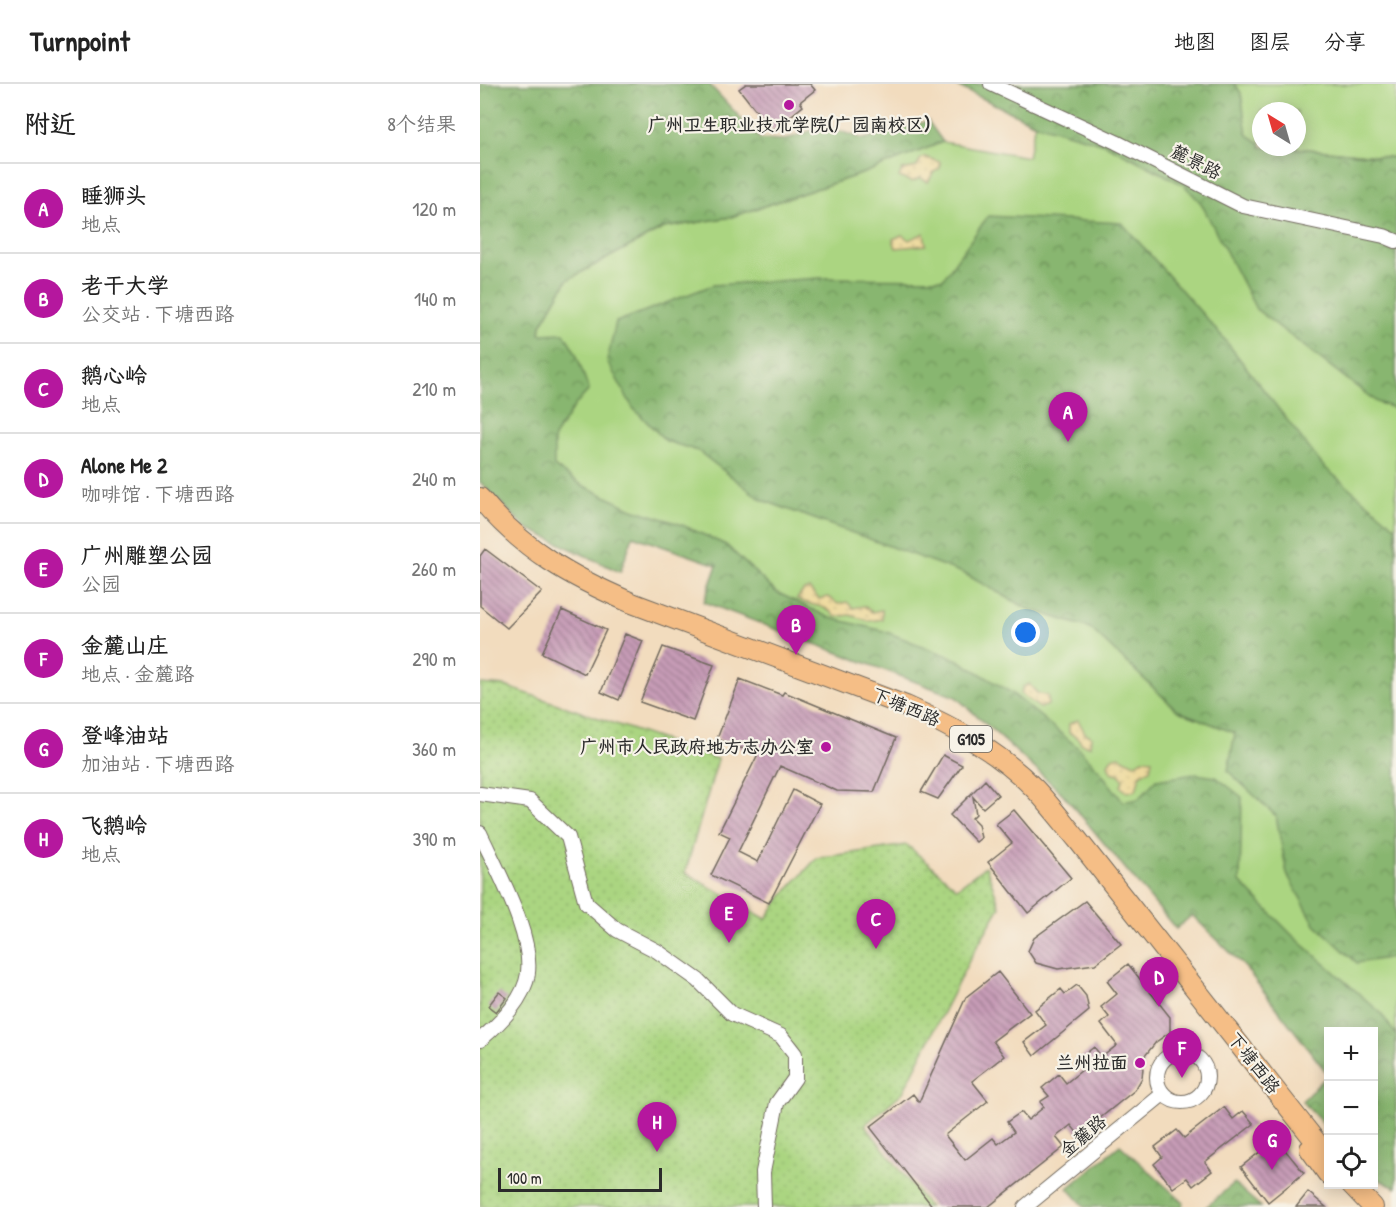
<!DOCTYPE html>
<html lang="zh">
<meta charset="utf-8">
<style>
body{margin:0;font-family:"Patrick Hand","LXGW WenKai TC",sans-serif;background:#f6f6f6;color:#222}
.controls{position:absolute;right:18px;bottom:18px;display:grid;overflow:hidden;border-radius:0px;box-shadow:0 3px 15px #0003}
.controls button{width:54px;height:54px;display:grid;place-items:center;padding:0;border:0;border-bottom:2px solid #e0e0e0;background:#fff;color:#222;font:30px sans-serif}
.compass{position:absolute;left:772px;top:18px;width:54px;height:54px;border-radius:50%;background:#fff;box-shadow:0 3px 15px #0003;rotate:323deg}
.scale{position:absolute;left:18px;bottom:15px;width:164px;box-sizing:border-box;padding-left:6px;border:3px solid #2b2b2b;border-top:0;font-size:16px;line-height:21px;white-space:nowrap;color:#2b2b2b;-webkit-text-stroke:4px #f7f3e8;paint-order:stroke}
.you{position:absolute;left:546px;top:549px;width:21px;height:21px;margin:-15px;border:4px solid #fff;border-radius:50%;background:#1a73e8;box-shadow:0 0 0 9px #1a73e833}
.badge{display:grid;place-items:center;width:39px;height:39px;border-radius:50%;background:#b5179e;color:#fff;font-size:20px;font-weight:700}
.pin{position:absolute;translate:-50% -50px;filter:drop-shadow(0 2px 3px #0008)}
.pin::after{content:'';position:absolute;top:32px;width:21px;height:18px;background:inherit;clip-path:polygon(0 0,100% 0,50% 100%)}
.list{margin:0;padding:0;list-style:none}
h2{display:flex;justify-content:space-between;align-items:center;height:78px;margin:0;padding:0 24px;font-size:26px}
h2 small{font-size:20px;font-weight:400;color:#767676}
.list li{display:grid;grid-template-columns:39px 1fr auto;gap:18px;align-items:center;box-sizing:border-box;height:90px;padding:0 24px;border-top:2px solid #e0e0e0}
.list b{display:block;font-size:22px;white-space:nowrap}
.list p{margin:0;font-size:20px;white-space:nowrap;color:#767676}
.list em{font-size:20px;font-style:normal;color:#767676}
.icon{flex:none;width:33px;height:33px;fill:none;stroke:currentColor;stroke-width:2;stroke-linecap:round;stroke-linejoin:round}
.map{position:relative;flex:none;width:916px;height:1123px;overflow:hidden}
header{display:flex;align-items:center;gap:36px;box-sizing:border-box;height:84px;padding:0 30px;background:#fff;border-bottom:2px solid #e0e0e0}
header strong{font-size:28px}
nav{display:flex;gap:33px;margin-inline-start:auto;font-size:21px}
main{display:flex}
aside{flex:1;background:#fff}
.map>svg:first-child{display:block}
.grass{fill:#abd581;stroke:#6b8056;stroke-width:1.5;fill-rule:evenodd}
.forest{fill:url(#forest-crowns);stroke:#5a704d;stroke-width:1.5}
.sand{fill:url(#sand-dots);stroke:#8c8264;stroke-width:1.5}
.park{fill:url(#park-dots);stroke:#6b8056;stroke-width:1.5}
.building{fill:url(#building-back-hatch)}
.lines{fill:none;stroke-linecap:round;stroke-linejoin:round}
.minor-casing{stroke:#71695e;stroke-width:16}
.highway-casing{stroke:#71695e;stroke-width:22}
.minor{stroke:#fff;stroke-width:14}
.highway{stroke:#f5be86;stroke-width:20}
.poi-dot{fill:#b5179e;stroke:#f7f3e8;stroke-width:2}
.labels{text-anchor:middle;stroke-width:4.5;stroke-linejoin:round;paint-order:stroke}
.shield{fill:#f7f3e8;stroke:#686764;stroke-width:1.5}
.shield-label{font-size:16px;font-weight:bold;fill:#2b2b2b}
.poi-label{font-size:18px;font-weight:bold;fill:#2b2b2b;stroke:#f7f3e8;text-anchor:end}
.street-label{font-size:18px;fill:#2b2b2b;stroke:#f7f3e8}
</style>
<header>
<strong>Turnpoint</strong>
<nav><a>地图</a><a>图层</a><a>分享</a></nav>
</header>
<main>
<aside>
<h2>附近<small>8个结果</small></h2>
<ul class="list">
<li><span class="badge">A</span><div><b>睡狮头</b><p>地点</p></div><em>120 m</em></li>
<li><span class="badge">B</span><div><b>老干大学</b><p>公交站 · 下塘西路</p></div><em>140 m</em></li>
<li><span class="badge">C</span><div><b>鹅心岭</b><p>地点</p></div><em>210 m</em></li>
<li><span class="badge">D</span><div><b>Alone Me 2</b><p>咖啡馆 · 下塘西路</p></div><em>240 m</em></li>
<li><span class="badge">E</span><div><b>广州雕塑公园</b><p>公园</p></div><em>260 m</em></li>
<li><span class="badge">F</span><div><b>金麓山庄</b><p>地点 · 金麓路</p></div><em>290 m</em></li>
<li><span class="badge">G</span><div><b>登峰油站</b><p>加油站 · 下塘西路</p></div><em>360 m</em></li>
<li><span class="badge">H</span><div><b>飞鹅岭</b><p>地点</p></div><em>390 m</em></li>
</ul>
</aside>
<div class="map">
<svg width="916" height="1123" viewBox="0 0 916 1123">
<defs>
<pattern id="forest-crowns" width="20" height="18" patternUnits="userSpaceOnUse" patternTransform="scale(1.5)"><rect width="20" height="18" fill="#88b66f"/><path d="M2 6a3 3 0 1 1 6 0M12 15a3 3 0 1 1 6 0" fill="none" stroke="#6f945b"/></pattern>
<pattern id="sand-dots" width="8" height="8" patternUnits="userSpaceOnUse" patternTransform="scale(1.5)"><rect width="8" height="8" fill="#eeda9e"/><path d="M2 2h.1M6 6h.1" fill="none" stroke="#cb8" stroke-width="1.8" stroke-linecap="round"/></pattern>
<pattern id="park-dots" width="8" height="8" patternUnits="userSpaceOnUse" patternTransform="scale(1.5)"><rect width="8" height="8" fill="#abd581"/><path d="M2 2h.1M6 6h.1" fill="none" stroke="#93b770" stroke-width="1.8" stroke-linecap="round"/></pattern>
<pattern id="building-back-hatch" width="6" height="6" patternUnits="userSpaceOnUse" patternTransform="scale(1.5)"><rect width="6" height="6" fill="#c69bb6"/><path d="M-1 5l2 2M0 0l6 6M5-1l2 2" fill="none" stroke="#a17f94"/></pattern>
</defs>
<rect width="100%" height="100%" fill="#f7f3e8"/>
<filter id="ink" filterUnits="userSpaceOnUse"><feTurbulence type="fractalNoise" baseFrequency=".0167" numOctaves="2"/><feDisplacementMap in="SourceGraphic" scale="12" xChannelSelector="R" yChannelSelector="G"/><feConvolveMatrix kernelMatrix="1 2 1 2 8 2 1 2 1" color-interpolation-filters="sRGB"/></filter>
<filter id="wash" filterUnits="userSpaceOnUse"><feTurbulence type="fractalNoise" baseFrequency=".008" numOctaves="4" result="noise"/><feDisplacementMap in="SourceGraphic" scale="24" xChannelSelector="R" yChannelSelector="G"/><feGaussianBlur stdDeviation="1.35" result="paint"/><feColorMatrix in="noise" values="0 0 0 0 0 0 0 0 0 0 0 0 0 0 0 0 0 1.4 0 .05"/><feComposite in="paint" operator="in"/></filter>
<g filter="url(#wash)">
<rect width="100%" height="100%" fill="#f2dcbe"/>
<path class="grass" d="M473,0H916V74L828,65L776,225L897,318L916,325V1104L894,1093V948H848V990L765,883L712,831L696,845L582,709L476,613L224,518L237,481L153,452L140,488L45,443L61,241L87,196L184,144L251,133L384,89L463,58L548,73L555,40ZM781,27H817V63H781Z"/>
<path class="forest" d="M0,0H229L280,55L305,56L344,42L384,55L448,37L463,58L384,89L251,133L183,144L87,196L61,241L60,250L84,249L96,269L109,306L95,321L74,353V382L102,401L152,425L200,440L246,461L296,508L350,534L404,547L478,576L532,609L596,662L620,687L643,718L658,715L676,696L715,690L736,693L762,713L760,798L811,850L901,929L916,951V1104L894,1093V948H848V990L765,883L712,831L696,845L582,709L476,613L224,518L237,481L153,452L140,488L45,443L0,398Z
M473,0H755L761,9L767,50L781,60V63L828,65L916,74V325L897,318L776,225L721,119L704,101L625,60L556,40Z
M508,132L642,139L741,251L843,382L916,443V869L914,873L877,879L835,840L807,790L796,732L748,687L755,649L698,627L610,544L548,525L483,489L282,416L218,367L186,357L153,324L127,277L136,238L233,201L341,194L463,195Z
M848,991V1045L822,1017Z
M640,1061L704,1119L701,1123H605L588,1104Z
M754,1099L781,1123H726Z"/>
<path class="sand" d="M444,73L460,78V84L453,89L448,98L440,94L432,98L419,93L422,86L437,83L440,76Z
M444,149L446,161L416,164L413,155L422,151L429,156Z
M329,505L339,515L348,513L358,520L367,518L373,524L384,522L392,528L402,526V535L389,537L370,531L356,533C343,518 333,524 317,515L324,506Z
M549,600L557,609L568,612V621L560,624L541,610L543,603Z
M598,636L605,649L611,652L610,662L602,660L597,653L589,649V640Z
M639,672L654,680L663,675L672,676L670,685L660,691L656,706L647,708L641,703L643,695L639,690L631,688L628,680L632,674Z"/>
<path class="park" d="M0,600L25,602L238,675L205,789L286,835L301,813L337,774L427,761L477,804L506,782L520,823L492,871L423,1008L385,1041L449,1123H0Z"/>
<g id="blocks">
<path class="building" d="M266,0H330L335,6L320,18L323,22L292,47L259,5Z
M5,465L62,508L27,544L0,522V472Z
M82,526L126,546L105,590L62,569Z
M145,550L163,557L139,616L121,608Z
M183,563L234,581L213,637L160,618Z
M260,595L302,611L304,608L416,654L394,708L357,707L300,682L258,768L278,778L313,706L340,720L289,819L231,791L250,753L239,748L277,672V670L237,655Z
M463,671L482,681L458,715L441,708Z
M505,696L518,711L503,724L493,713L496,730L492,734L498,740L501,754L496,758L470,731Z
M534,726L591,794L548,829L508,778L532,759L516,740Z
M605,817L641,860L615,880L578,885L556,879L548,867L554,854Z
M648,880L690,933V948L676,958L664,973L662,994L655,1006L599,1051L591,1041L576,1053L584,1063L508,1123H453L390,1043L433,1010L439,1018L486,913L518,888L550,929L513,957L524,972L492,997L508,1017L465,1051L485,1076L513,1054L518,1060L534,1048L527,1038L541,1028L548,1036L564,1023L560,1018L569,1012L562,1004L579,990L586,999L607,982L600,974L614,963L622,973L637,961L621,940L629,933L621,923L637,910L627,897Z
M597,901L606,912L609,927L554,972L544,958L566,941L555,926L581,905L585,910Z
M19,908L27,914L16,928L8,922Z
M744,1023L753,1035L763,1027L774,1040L725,1078L732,1087L713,1102L707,1094L693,1104L674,1080L682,1073L675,1063L697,1046L704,1054Z
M796,1055L824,1089L788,1118L761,1083Z
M828,1108L846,1123H816Z"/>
</g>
</g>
<g filter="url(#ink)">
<use href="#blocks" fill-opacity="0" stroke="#71695e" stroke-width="1.5"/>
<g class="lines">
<defs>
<path id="minor" d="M511,0L636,58L763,122L904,152L916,157
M0,710L50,717L88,753L106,819L137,846L177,867L218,896L252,930L301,952L315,970V994L297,1019L283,1088L284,1123
M0,749C16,784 59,860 46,898C39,921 18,941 0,956
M677 993a25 25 0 1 1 50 0a25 25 0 1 1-50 0Z
M545,1123L683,1010"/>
<path id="highway" d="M0,414C43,466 91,493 152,519L426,622C473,643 518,667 555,705C570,721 583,738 597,755L848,1073
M830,1065L848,1090
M871,1100L893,1123"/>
</defs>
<use href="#minor" class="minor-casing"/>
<use href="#highway" class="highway-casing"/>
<use href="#minor" class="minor"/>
<use href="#highway" class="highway"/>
</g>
</g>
<g class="poi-dot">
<circle cx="309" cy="21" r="6"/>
<circle cx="346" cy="663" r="6"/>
<circle cx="660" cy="979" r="6"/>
</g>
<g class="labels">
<rect class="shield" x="470" y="642" width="42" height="26" rx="4.5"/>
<g class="shield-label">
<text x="491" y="661">G105</text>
</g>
<g class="poi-label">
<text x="309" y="47" text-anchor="middle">广州卫生职业技术学院(广园南校区)</text>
<text x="334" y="669">广州市人民政府地方志办公室</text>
<text x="648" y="985">兰州拉面</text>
</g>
<g class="street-label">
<text transform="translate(716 78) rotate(27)" y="6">麓景路</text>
<text transform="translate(426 623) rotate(23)" y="6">下塘西路</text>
<text transform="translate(774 979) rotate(52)" y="6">下塘西路</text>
<text transform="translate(603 1052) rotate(-40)" y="6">金麓路</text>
</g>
</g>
</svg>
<div class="controls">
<button>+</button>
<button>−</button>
<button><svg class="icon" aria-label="locate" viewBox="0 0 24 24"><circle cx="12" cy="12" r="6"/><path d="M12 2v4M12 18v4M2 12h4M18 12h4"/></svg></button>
</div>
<svg class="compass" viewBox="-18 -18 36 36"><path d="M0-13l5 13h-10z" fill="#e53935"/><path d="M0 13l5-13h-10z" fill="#767676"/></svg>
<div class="scale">100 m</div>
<div class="you"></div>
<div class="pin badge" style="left:588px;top:358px">A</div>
<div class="pin badge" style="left:316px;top:571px">B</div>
<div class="pin badge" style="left:396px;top:865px">C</div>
<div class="pin badge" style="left:679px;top:923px">D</div>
<div class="pin badge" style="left:249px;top:859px">E</div>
<div class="pin badge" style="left:702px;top:994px">F</div>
<div class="pin badge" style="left:792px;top:1086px">G</div>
<div class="pin badge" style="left:177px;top:1068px">H</div>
</div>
</main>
